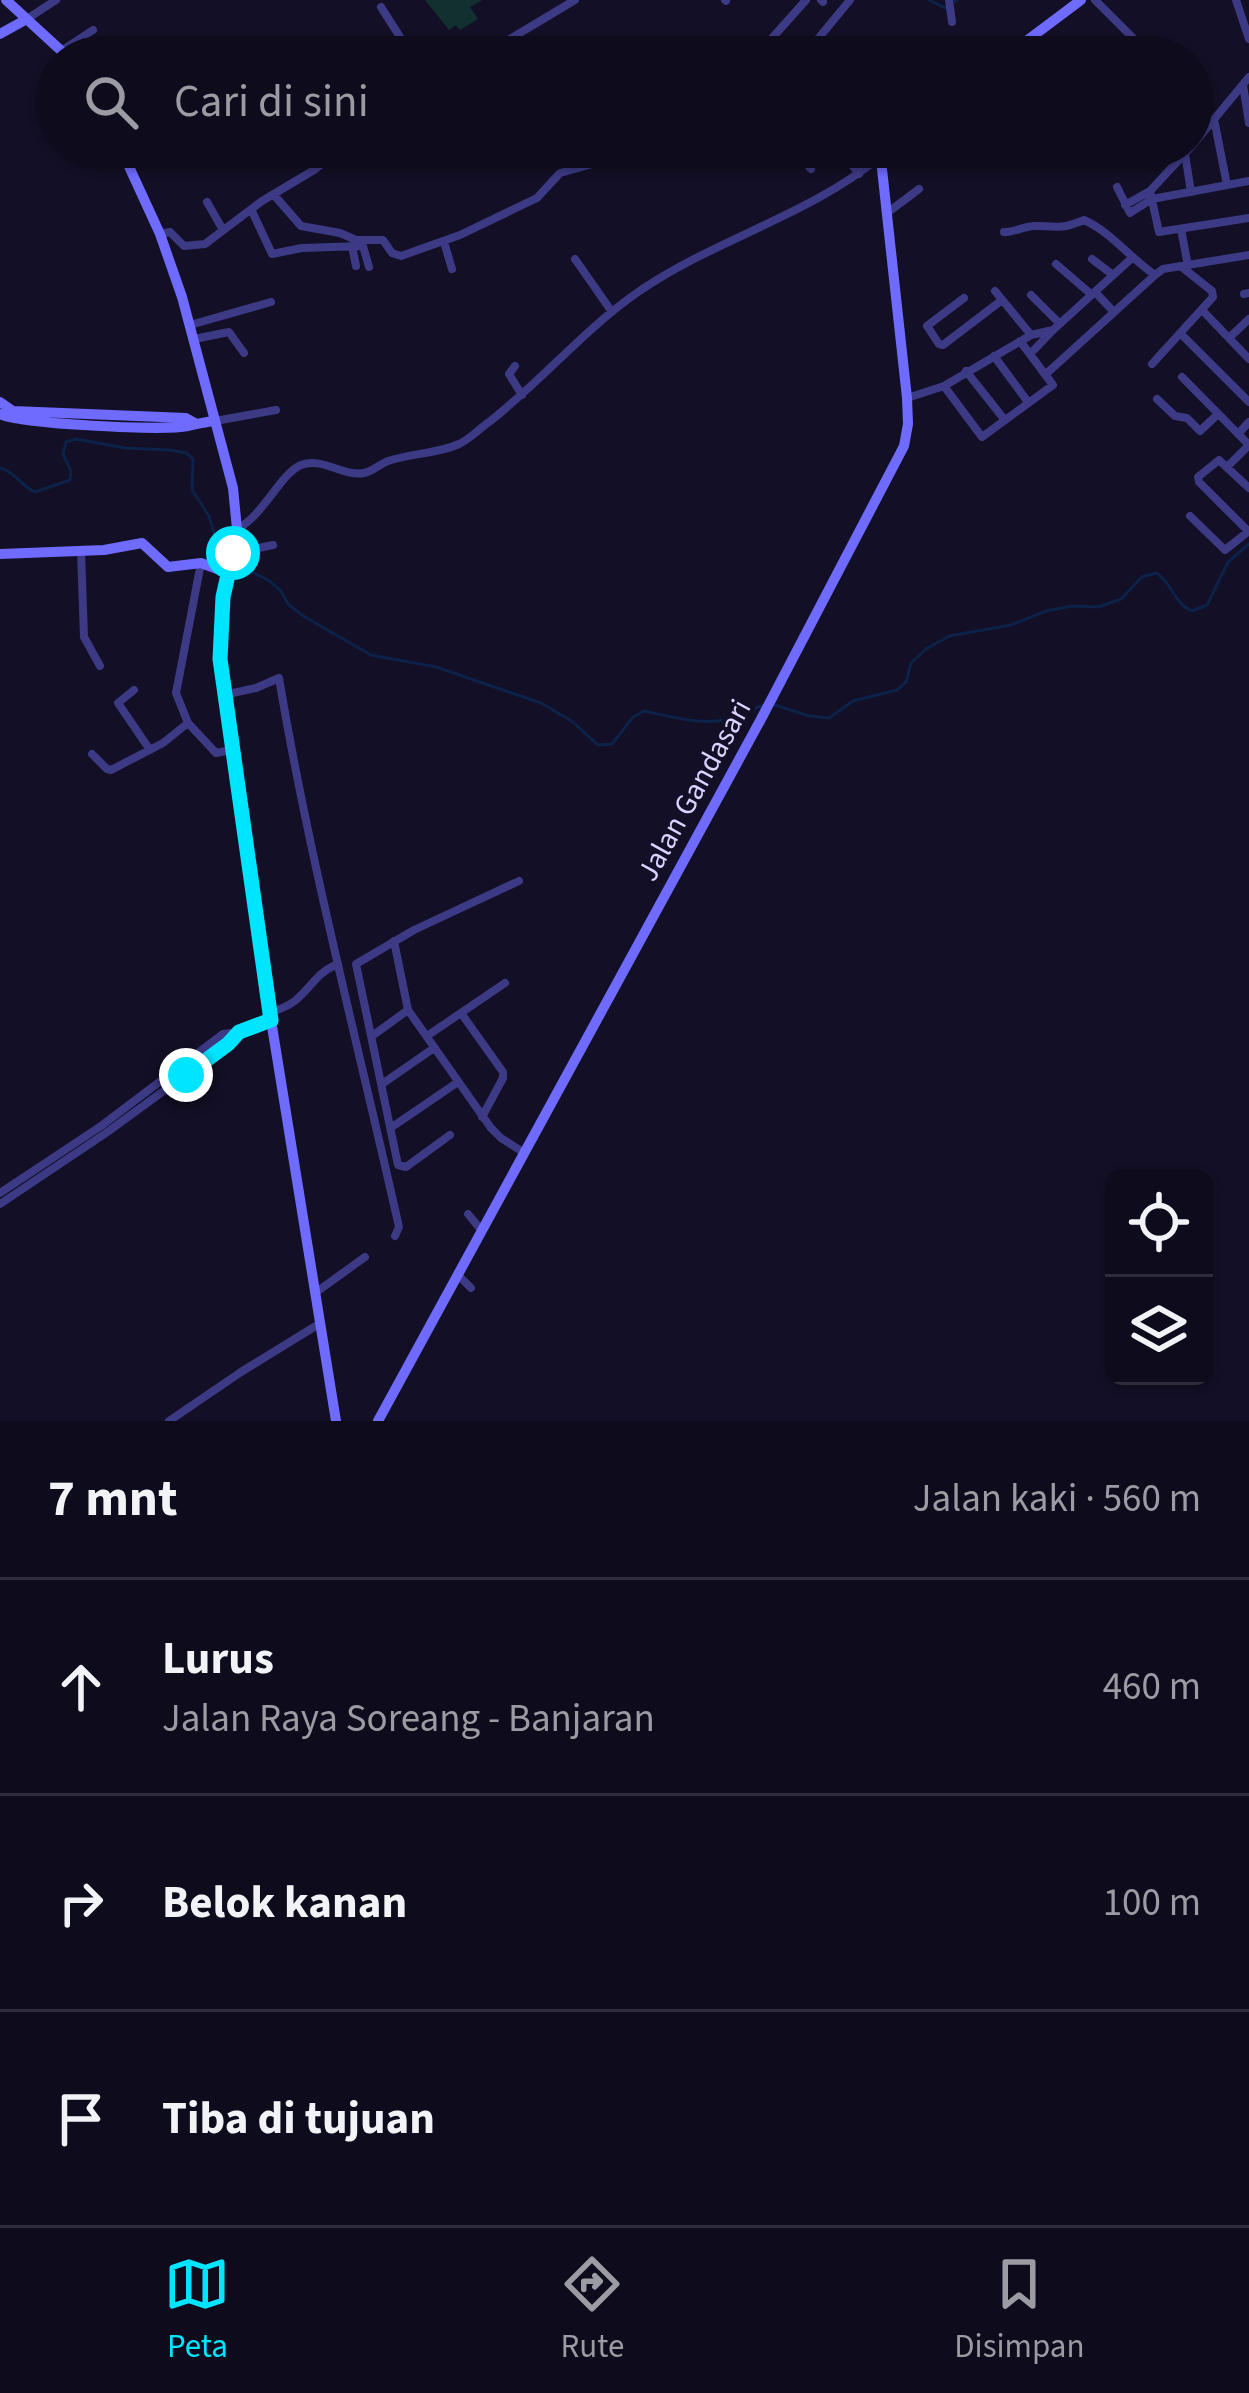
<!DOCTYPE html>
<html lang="id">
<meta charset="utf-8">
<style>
body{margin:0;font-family:"Source Sans 3",sans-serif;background:#1c1929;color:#f1f3f6}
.controls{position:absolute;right:36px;bottom:36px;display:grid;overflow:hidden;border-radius:18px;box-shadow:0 3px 9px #0004}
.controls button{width:108px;height:108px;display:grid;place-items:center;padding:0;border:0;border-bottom:3px solid #2e2b3b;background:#0e0b1c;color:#f1f3f6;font:60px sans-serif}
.stop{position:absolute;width:36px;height:36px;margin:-27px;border:9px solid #00e5ff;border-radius:50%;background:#fff}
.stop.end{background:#00e5ff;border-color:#fff;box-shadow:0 3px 12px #0008}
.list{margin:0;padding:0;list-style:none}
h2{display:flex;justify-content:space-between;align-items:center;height:156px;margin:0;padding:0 48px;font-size:51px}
h2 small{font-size:39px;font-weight:400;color:#9b9ba3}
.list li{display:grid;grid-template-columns:78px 1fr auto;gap:36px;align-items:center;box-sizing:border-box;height:216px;padding:0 48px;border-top:3px solid #2e2b3b}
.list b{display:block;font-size:45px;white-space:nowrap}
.list p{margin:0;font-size:39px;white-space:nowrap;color:#9b9ba3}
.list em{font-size:39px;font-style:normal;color:#9b9ba3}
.icon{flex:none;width:66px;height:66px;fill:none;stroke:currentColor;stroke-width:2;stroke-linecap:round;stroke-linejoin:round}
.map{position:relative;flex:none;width:1249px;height:1421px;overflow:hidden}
.search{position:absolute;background:#0e0b1c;box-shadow:0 3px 9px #0004;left:36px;right:36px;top:36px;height:132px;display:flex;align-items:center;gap:30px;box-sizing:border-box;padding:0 42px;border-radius:66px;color:#9b9ba3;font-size:45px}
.sheet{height:804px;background:#0e0b1c}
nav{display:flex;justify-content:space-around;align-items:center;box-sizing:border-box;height:168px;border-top:3px solid #2e2b3b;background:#0e0b1c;font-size:33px;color:#9b9ba3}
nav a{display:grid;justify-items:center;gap:6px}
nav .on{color:#00e5ff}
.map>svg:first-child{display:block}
.green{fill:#12302f}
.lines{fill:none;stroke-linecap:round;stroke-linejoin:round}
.stream{stroke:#0c2248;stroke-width:3}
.street{stroke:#3d3a85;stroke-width:8}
.secondary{stroke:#6f6bff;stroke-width:10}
.route{stroke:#00e5ff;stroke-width:15}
.labels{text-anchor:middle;stroke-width:9;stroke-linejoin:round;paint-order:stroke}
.street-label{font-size:30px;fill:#d9d4ff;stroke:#130f26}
</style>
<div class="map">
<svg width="1249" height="1421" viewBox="0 0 1249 1421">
<rect width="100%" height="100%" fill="#130f26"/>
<path class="green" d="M425,0H482L470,7L478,19L460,30L456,25L449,30Z"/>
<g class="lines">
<path class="stream" d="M929,0L945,8L957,0
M0,468C14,471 21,486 35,492L70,480L71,471L63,454L66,442L76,439L125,448L170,450L186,453L193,459L192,490L209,516L221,556L227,560
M236,564L268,580L281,591L288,604L305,617L371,655L436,667L541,703L573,722L598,745L612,744L633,717L644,711C673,717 701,726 730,719C743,716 752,707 766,705
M775,705L809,716L829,718L853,701L897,690L906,682L911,663L926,649L949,636L1011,625L1046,611L1072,606L1098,607L1121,599L1142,577L1156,573C1172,582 1173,603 1192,611L1207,605L1228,562L1249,544"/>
<path class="street" d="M725,0L726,1
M821,0L823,2
M949,0L952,22
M1095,0L1152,57
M1236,0L1249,39
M381,7L400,37L386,53V57
M27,19L56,0
M61,51L93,30
M330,52L331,57
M743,56L744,57
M93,57L117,43
M480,57L575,0
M755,57L806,0
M803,57L850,0
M1243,85L1249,123
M1214,119L1227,185
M1192,146L1249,77
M443,147L452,163
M743,147L754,159L763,163L787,147
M794,147L811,169
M838,147L859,174
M1191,147L1150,191L1159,232L1249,218
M1185,154L1191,192
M1117,187L1130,213L1152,199L1249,181
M274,195L301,226L340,233L356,240H383L392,253L401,256L460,235L537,198L560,173L654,147
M207,202L223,230
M1125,205L1150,191
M251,209L272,254L302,248L363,246L369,267
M887,213L919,189
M1181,229L1188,266
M1004,232C1015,232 1022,227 1034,226C1060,225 1057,231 1084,220C1111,232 1130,258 1155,275L1163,269L1249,255
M160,234L170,232L184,246L205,244L262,201L314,170L344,147
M444,242L452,269
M352,246L356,266
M575,259L612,312
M1092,259L1113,275
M1056,264L1092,295
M995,291L1031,335
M1095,292L1114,312
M1244,294L1249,293
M1031,295L1060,324
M964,298L927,326L939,344L943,345L1002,300
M1203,311L1249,359
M190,325L271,302
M1180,333L1249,402
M1229,338L1249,319
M194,339L229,332L244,353
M1030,354L1052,331
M994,356L1028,402
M1152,364L1213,297L1212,291L1183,268
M515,366L509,374L522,395
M966,371L1004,419
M1046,374L1155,275
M1182,377L1249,445L1227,467
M944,386L982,437L1053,385L1020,341
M907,398L944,386L1031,335L1053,330L1133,257
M1157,399L1175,416L1187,418L1200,431L1218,414
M215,421L276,410
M1238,434L1249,422
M1190,516L1225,550L1249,531
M237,529C264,515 280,474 301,465C323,457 344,477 364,473C372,472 380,464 388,461C411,453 437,454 459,444C470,439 479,429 489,422C542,381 586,327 641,290C716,239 812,214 881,156
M1248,531L1199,482L1198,477L1219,460L1249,488
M81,551L84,637L100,666
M233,553L273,545
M134,690L118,703L150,750
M224,695L256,688L279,678C310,863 358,1044 399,1227L395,1236
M188,723L216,753L231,750
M92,754L107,769L111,770L163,743L188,723L176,693L201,563
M394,941L408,1010L491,1128L501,1138L523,1152
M270,1012C309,1003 307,976 338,964
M461,1013L503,1072V1078L482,1117
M372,1036L408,1010
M427,1036L505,983
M382,1084L434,1048
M392,1127L458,1082
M450,1135L406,1167L398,1165L356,964L414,930L519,881
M0,1193L101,1126L223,1034L239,1032L271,1020
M0,1204L106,1133L228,1044L238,1033
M468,1214L482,1231
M458,1275L471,1288
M315,1293L365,1257
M169,1421L241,1372L319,1324"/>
<path class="secondary" d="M6,0L68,57
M0,34L27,19
M1005,57L1081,0
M120,147L160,234L182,297L233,488L237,529L223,597L220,659L271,1020L336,1421
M0,402L13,411L186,418L195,423
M0,414C20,424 163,431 188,426C197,424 205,422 215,421
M0,554L104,550L142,543L168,567L201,563L228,573
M378,1421L760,721L904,446L908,424L907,398L882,169V155L888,147"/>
</g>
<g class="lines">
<path class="route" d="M186,1075L228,1044L239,1032L271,1020L220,659L223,597L233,553"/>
</g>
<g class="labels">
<g class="street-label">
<text transform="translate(694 790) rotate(-61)" y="10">Jalan Gandasari</text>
</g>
</g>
</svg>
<div class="controls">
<button><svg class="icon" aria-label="locate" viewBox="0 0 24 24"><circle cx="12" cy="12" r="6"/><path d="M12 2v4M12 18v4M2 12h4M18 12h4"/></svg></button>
<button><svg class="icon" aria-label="layers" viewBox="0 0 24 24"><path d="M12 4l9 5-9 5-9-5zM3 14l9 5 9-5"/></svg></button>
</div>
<div class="stop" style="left:233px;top:553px"></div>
<div class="stop end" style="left:186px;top:1075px"></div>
<div class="search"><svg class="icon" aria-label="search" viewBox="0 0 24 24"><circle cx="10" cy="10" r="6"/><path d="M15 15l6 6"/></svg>Cari di sini</div>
</div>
<section class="sheet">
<h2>7 mnt<small>Jalan kaki · 560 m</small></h2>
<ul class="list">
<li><svg class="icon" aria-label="ahead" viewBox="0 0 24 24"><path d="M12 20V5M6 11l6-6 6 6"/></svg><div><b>Lurus</b><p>Jalan Raya Soreang - Banjaran</p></div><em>460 m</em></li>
<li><svg class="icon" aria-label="right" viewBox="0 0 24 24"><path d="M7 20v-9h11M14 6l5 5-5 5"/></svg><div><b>Belok kanan</b></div><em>100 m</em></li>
<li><svg class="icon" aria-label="arrive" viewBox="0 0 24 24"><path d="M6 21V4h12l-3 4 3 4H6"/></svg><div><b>Tiba di tujuan</b></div></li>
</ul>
</section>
<nav>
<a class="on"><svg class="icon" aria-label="map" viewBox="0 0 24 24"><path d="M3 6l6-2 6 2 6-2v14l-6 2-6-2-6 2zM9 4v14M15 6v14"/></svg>Peta</a>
<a><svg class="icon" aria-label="directions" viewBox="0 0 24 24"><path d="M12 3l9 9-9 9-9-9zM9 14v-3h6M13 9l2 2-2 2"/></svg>Rute</a>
<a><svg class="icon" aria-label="saved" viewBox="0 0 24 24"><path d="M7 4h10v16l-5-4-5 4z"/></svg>Disimpan</a>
</nav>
